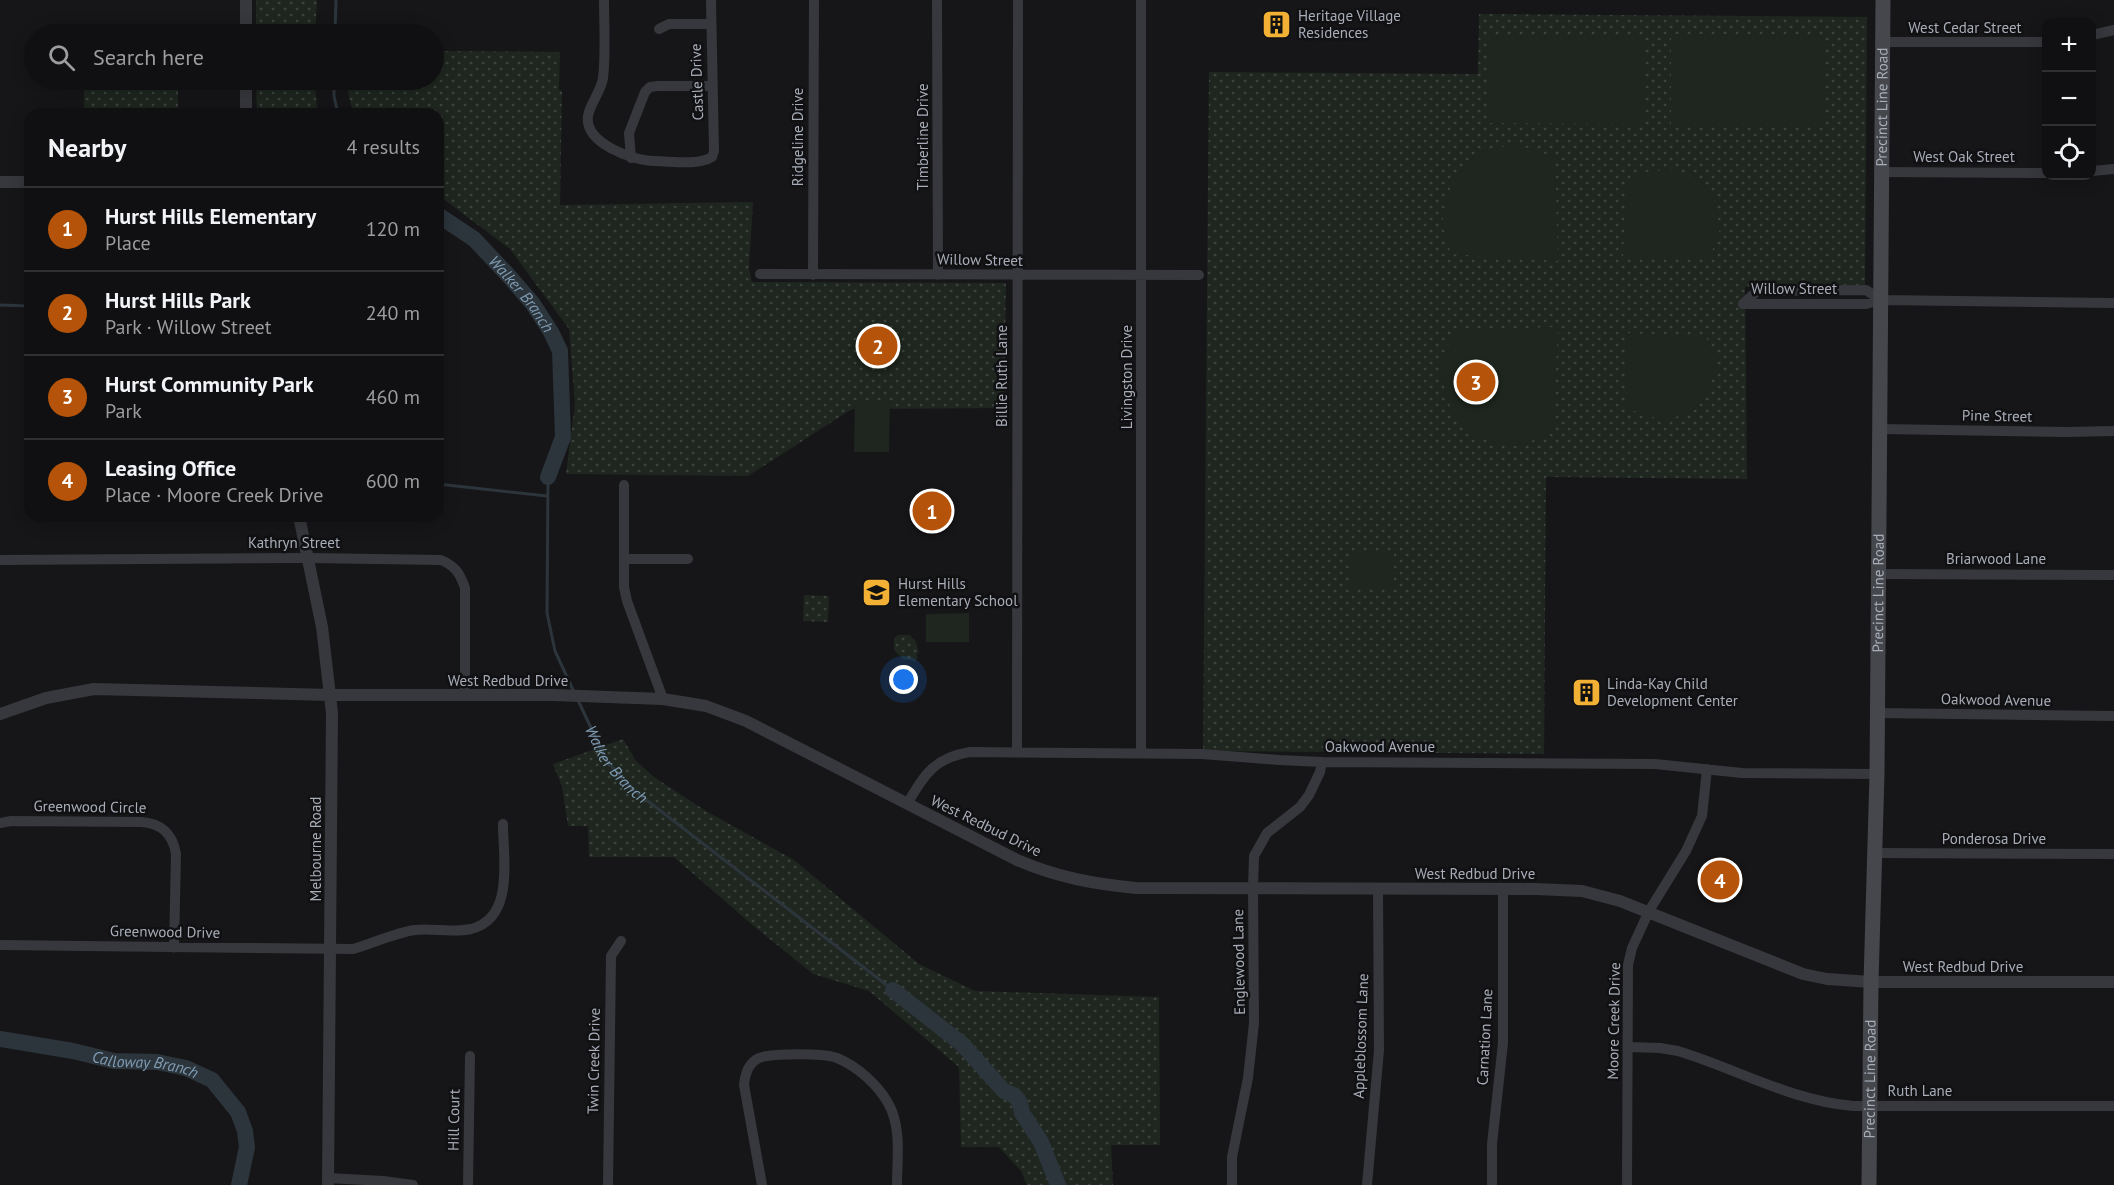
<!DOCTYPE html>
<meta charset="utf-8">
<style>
body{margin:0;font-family:"PT Sans",sans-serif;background:#19191b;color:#f1f3f6}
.controls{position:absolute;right:18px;top:18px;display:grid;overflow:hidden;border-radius:12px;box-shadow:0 3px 15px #0003}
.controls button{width:54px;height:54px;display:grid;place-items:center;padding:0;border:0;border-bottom:2px solid #303032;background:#101012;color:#f1f3f6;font:30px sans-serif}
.you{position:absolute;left:904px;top:680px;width:21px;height:21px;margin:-15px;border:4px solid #fff;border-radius:50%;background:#1a73e8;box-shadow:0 0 0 9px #1a73e833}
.badge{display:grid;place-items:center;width:39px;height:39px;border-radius:50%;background:#b45309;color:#fff;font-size:20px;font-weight:700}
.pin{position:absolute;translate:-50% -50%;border:3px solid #fff;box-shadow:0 2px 6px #0006}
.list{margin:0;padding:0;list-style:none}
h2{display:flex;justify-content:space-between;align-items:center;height:78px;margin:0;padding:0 24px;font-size:26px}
h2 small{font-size:20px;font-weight:400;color:#9c9d9f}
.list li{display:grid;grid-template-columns:39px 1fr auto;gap:18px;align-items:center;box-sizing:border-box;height:84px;padding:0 24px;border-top:2px solid #303032}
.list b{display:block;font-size:22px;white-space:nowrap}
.list p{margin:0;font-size:20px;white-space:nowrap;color:#9c9d9f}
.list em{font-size:20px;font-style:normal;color:#9c9d9f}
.icon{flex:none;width:33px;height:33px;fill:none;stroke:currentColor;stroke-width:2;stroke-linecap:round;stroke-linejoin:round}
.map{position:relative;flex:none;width:2114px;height:1185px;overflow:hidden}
.search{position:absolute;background:#101012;box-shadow:0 3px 15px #0003;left:24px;top:24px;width:420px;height:66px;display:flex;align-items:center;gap:15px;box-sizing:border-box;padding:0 21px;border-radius:33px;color:#9c9d9f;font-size:22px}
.panel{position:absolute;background:#101012;box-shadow:0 3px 15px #0003;left:24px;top:108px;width:420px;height:414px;border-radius:18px}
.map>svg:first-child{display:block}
.grass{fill:url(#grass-dots)}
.pitch{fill:#1e261f}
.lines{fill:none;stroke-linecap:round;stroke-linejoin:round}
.stream{stroke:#2c353c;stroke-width:3}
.river{stroke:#2c353c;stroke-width:16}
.minor{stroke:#37383d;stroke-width:10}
.tertiary{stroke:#37383d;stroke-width:12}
.secondary{stroke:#45474d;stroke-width:15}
.labels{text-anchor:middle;stroke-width:5;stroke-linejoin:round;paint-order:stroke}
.poi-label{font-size:15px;fill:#a8adb8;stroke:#111113;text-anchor:start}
.street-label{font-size:15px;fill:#a8adb8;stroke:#111113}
.water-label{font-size:16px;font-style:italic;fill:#7f9bb3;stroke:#111113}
</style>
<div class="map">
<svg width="2114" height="1185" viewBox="0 0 2114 1185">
<defs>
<pattern id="grass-dots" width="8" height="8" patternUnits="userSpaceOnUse" patternTransform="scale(1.5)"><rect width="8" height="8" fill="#1e261f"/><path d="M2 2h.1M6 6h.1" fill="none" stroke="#3c433d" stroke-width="1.8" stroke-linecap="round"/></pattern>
</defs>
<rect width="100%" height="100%" fill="#161618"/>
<path class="grass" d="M256,0H317L315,34H256Z
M1479,14L1867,17L1865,285L1745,287L1747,479L1546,477L1544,754L1203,751L1209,72L1478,74Z
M434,51L560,52L559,90L562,91L560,205L753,202L749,268L752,282L1006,283L1004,408L852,409L748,476L566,474L575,404L569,329L510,249L438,195V114H355C349,103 348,92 347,80H434Z
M84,80H178V114H84Z
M256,80H314L318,114H257Z
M804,595L829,596L828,622L803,621Z
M898,635H910L916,642L919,653L916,654L918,658L914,662L911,660H904L894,650V638Z
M623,739L636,761L654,777L706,811L794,860L919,964L975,991L1159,997L1160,1145H1111L1113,1185H1027L1021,1171L999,1147H961L959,1067L869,991L813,974L750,923L674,857H589L588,826H568L562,787L553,764Z"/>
<path class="pitch" d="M1671,34L1824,35V124H1671Z
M1489,35H1645V124L1489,123Z
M1516,144L1555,157L1558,261L1451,254L1442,224L1448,192L1465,165L1478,152Z
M1673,170L1699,180L1714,199L1720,229L1710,257L1623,258L1626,183C1637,169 1657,171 1673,170Z
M1558,327L1553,433L1517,446L1470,437L1449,404L1439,369L1449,343L1459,330Z
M1626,333L1706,337L1717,362L1707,396L1691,413L1662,420L1628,409Z
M855,400L890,401L889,452H854Z
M1351,553H1394V587H1351Z
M969,613V642H926V614Z"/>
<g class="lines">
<g class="stream">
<path d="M335,34L336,0"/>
<path d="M334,80V96L338,114"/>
<path d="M0,305L30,306"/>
<path d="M548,477L547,613L555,651L574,692"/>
<path d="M438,484L547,496"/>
<path id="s1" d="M577,698L606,760L631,788L893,990"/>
</g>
<g class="river">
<path id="s2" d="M438,215L474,239L508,275L533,304L551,332L560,351L563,437L548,477"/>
<path d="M893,990L962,1044L1004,1091L1015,1096L1020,1103L1022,1113L1041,1142L1058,1185"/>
<path id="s3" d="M0,1039L73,1051L114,1061L157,1062L186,1068L212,1080L238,1112L245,1131L247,1147L239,1185"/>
</g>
<path class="minor" d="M604,0C604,25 606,53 603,78C601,92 590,103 588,116C584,143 633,161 654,161C671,161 697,166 712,157L714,151L711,0
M937,0L938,275
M659,29L669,24H711
M2092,35L2114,30
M1883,42H2046
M631,158L629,133L645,92L650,87L658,86H712
M2092,171L2114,169
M1882,172L2046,173
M760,274L1199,275
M813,275L814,0
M1743,304H1866L1881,300L2114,303
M1743,304L1757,291L1866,290L1881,300
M1880,429L2067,432L2114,431
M624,485V587L627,601L663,699
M624,559H688
M0,560L309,558L441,560C455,566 460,573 465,588V696
M1878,574L2114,575
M1877,713L2114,716
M1017,752L1018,0
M1141,753V0
M907,804C925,774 934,758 970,752L1202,754L1279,760L1322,762L1655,764L1742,773L1877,774
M0,823L11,821L141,822C161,823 173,834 176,854L174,948
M1874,853L2114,854
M0,945L353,949C374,943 394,933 415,930C433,928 453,933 471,929C515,918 503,858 503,824
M1628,1047L1660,1048L1678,1051C1737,1069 1792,1101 1853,1106H2114
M328,1178L383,1181L413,1185
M468,1185L470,1056
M608,1185L611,956L621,941
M762,1185L744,1085C745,1074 748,1063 759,1058C771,1053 824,1053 837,1058C857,1066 878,1085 888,1103C902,1127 897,1159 897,1185
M1232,1185V1157L1248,1078L1254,1023L1253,888L1254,856L1267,833L1300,807L1309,795L1320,772L1322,762
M1367,1185L1379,1050L1378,889
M1492,1185V1144L1503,1043V890
M1627,1185L1628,965L1632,948L1649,911L1686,851L1702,816L1707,769"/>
<path class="tertiary" d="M246,34V0
M246,80V114
M0,182H30
M299,516L322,627L332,713L328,1185
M0,714L46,698L94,689L330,695H553L663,699L706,706L746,721L1017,860C1056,877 1094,884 1136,888L1536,889L1582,891L1620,901L1803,974L1827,979L1871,982H2114"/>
<path class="secondary" id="s4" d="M1869,1185L1871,982L1877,774L1883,0"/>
</g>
<defs>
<symbol id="building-square" viewBox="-11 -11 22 22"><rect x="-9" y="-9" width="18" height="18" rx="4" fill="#f2b134" stroke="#111113"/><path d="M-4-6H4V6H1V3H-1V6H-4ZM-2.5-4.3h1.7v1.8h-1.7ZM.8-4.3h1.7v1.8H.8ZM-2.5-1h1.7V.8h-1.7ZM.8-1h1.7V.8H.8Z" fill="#111"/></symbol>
<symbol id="school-square" viewBox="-11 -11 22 22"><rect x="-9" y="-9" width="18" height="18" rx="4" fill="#f2b134" stroke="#111113"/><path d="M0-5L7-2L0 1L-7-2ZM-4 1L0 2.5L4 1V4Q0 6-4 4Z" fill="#111"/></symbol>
</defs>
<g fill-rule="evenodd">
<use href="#building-square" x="1260" y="8" width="33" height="33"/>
<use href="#school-square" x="860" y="576" width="33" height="33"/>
<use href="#building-square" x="1570" y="676" width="33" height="33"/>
</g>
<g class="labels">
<g class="poi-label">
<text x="1298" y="21">Heritage Village<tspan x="1298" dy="17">Residences</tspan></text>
<text x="898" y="589">Hurst Hills<tspan x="898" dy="17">Elementary School</tspan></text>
<text x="1607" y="689">Linda-Kay Child<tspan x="1607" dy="17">Development Center</tspan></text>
</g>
<g class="street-label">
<text x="1965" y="33">West Cedar Street</text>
<text transform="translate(697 82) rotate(-92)" y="5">Castle Drive</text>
<text dy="5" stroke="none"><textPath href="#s4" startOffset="1078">Precinct Line Road</textPath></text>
<text transform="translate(798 137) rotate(-90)" y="5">Ridgeline Drive</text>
<text transform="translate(923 137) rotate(-90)" y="5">Timberline Drive</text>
<text x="1964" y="162">West Oak Street</text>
<text transform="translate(980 260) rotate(1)" y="5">Willow Street</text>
<text x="1794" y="294">Willow Street</text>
<text transform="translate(1002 376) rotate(-90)" y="5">Billie Ruth Lane</text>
<text transform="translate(1127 377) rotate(-90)" y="5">Livingston Drive</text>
<text transform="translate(1997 416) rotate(1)" y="5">Pine Street</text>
<text x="294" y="548">Kathryn Street</text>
<text x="1996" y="564">Briarwood Lane</text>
<text dy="5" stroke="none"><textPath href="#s4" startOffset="592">Precinct Line Road</textPath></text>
<text x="508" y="686">West Redbud Drive</text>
<text transform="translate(1996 700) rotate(1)" y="5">Oakwood Avenue</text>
<text x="1380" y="752">Oakwood Avenue</text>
<text transform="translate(90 807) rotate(1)" y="5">Greenwood Circle</text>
<text transform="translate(986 826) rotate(26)" y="5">West Redbud Drive</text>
<text x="1994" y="844">Ponderosa Drive</text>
<text transform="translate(316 849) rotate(-90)" y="5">Melbourne Road</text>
<text x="1475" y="879">West Redbud Drive</text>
<text transform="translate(165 932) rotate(1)" y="5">Greenwood Drive</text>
<text transform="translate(1239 962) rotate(-91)" y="5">Englewood Lane</text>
<text x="1963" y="972">West Redbud Drive</text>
<text transform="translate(1614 1021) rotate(-89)" y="5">Moore Creek Drive</text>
<text transform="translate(1361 1036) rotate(-88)" y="5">Appleblossom Lane</text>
<text transform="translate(1485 1037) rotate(-87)" y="5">Carnation Lane</text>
<text transform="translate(594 1061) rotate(-89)" y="5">Twin Creek Drive</text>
<text dy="5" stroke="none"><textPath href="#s4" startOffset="106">Precinct Line Road</textPath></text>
<text x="1920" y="1096">Ruth Lane</text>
<text transform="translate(454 1120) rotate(-89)" y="5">Hill Court</text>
</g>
<g class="water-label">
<text dy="6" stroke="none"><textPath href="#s2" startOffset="116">Walker Branch</textPath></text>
<text dy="6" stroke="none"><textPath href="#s1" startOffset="78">Walker Branch</textPath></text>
<text dy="6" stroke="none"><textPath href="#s3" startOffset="148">Calloway Branch</textPath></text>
</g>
</g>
</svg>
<div class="controls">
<button>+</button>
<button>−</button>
<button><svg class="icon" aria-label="locate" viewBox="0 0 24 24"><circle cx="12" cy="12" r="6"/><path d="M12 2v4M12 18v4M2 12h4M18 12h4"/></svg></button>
</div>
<div class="you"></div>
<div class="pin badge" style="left:932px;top:511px">1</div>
<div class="pin badge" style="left:878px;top:346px">2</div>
<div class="pin badge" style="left:1476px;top:382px">3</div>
<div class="pin badge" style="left:1720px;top:880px">4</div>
<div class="search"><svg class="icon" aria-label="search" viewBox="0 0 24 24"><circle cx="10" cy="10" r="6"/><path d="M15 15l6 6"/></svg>Search here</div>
<section class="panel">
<h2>Nearby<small>4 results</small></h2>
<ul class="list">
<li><span class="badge">1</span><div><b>Hurst Hills Elementary</b><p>Place</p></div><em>120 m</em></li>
<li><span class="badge">2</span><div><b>Hurst Hills Park</b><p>Park · Willow Street</p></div><em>240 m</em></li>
<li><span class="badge">3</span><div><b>Hurst Community Park</b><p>Park</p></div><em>460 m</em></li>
<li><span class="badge">4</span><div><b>Leasing Office</b><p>Place · Moore Creek Drive</p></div><em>600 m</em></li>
</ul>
</section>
</div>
